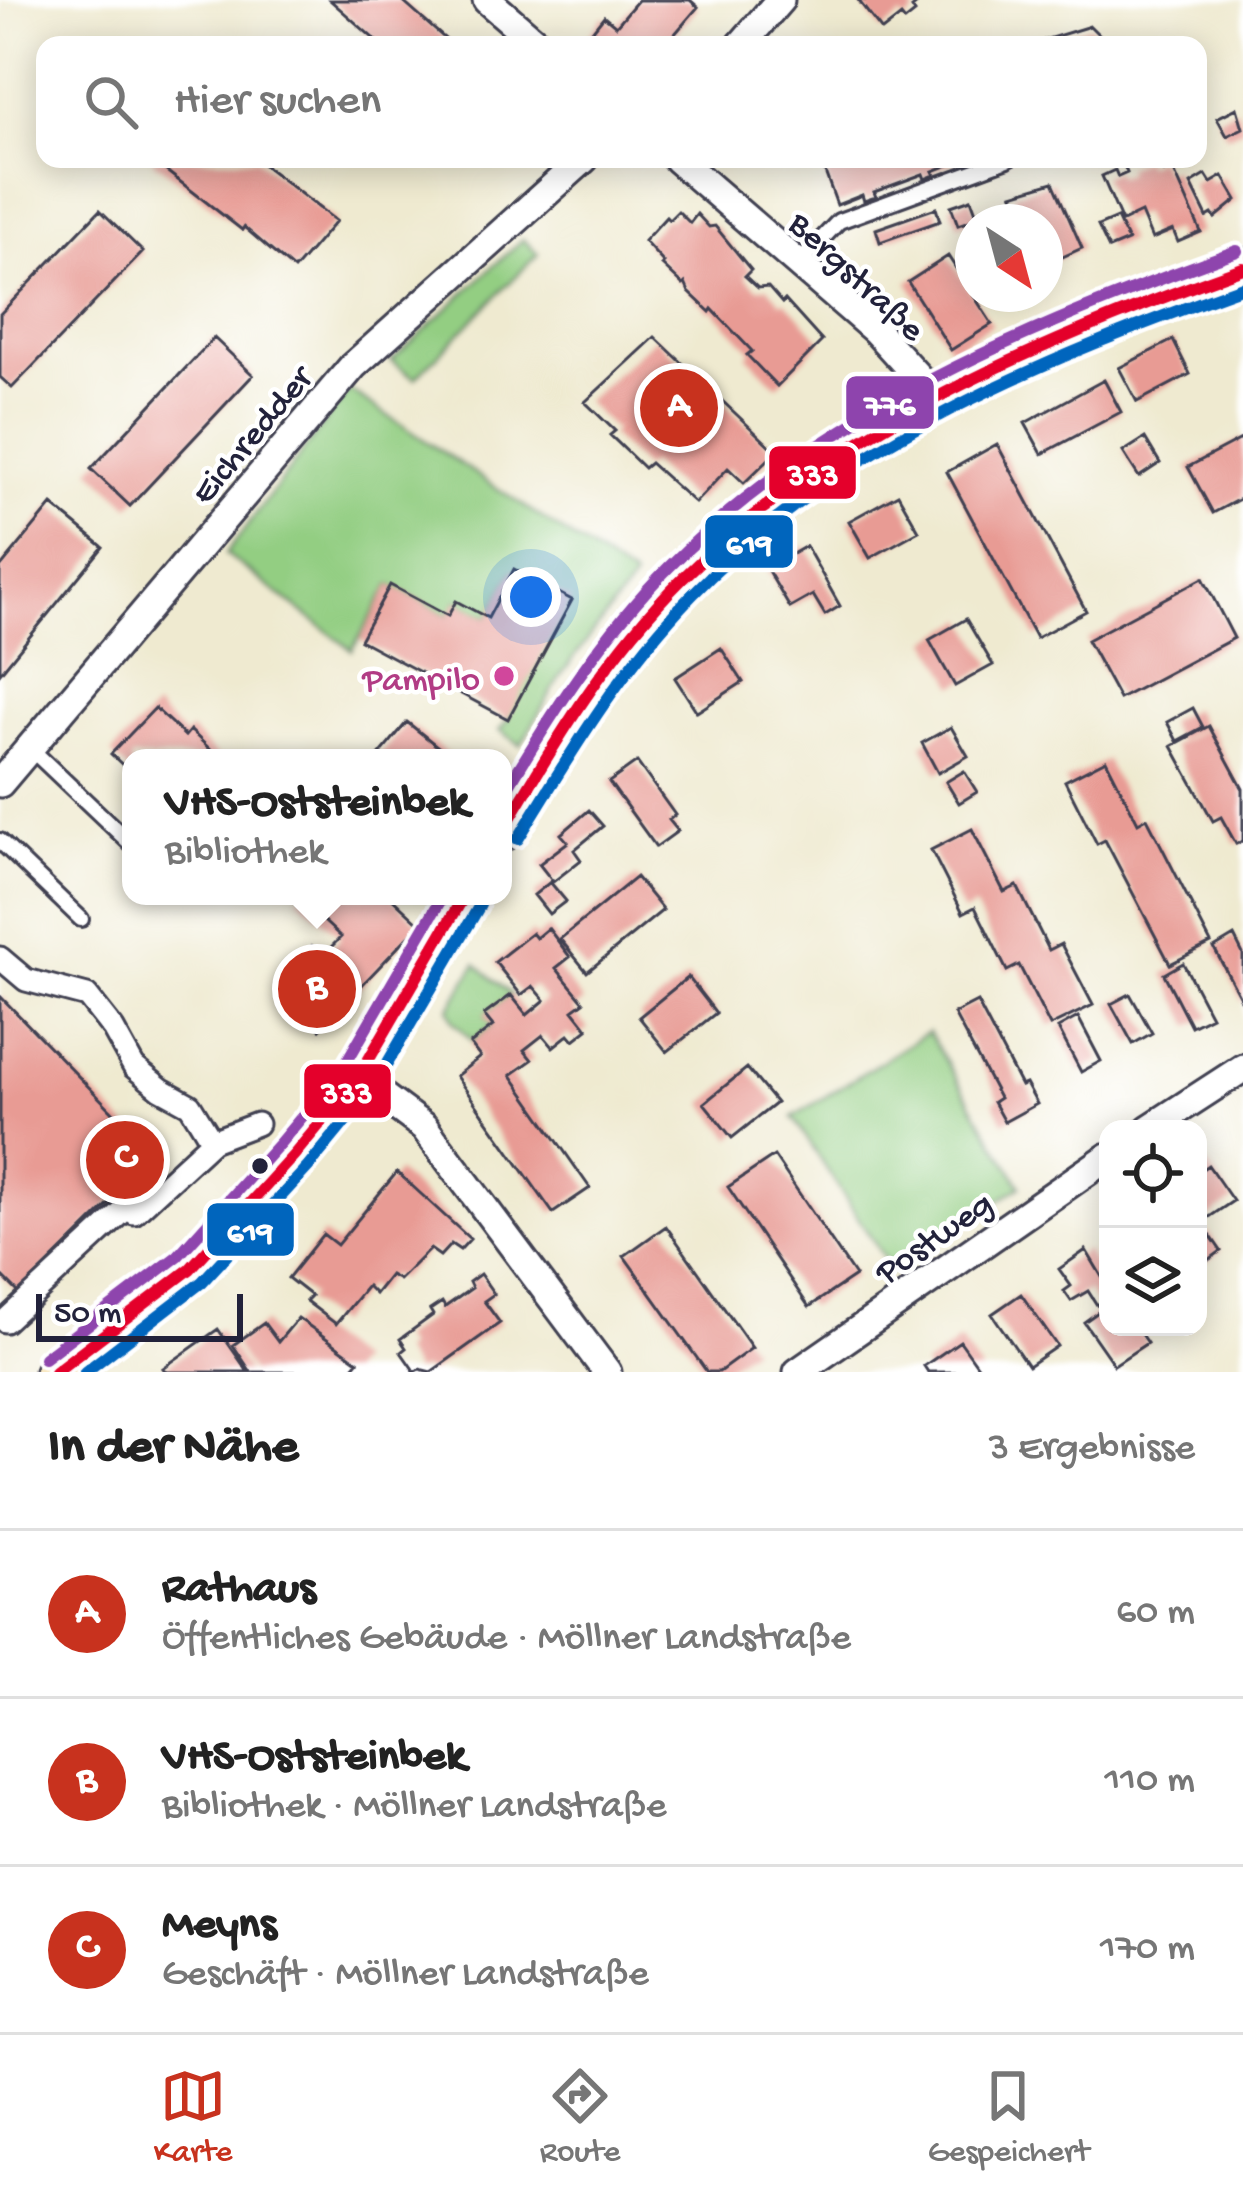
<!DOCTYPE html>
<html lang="de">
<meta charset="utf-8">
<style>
body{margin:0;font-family:"Gochi Hand",sans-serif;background:#f2f2f2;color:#222}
.controls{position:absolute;right:36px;bottom:36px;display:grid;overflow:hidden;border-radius:24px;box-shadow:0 6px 30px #0003}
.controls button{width:108px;height:108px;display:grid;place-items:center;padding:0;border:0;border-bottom:3px solid #e0e0e0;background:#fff;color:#222;font:60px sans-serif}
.compass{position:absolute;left:955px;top:204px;width:108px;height:108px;border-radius:50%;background:#fff;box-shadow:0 6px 30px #0003;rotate:144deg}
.scale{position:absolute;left:36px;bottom:30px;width:207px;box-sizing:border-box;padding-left:12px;border:6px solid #22223b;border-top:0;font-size:33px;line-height:42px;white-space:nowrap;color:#22223b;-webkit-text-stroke:9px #fff;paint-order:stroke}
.you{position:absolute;left:531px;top:597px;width:42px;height:42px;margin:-30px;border:9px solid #fff;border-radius:50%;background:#1a73e8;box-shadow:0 0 0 18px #1a73e833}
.badge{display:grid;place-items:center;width:78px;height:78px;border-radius:50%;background:#c8321e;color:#fff;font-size:39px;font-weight:700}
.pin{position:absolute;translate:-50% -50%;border:6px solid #fff;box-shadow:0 3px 12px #0006}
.popup{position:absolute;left:122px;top:749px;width:390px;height:156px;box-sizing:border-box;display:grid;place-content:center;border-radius:24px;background:#fff;filter:drop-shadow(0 3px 9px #0005);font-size:39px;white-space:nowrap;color:#767676}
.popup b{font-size:45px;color:#222}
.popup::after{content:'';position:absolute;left:50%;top:100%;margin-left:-24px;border:24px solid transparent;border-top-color:#fff}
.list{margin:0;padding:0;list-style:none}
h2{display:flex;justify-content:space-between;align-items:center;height:156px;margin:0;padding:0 48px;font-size:51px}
h2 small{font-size:39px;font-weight:400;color:#767676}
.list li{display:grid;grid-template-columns:78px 1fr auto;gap:36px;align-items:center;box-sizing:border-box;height:168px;padding:0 48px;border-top:3px solid #e0e0e0}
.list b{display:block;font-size:45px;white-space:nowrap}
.list p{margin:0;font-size:39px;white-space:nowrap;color:#767676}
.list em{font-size:39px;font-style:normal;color:#767676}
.icon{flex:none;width:66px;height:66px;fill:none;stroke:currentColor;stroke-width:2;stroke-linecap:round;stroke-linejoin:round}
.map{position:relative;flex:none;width:1243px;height:1372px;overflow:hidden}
.search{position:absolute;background:#fff;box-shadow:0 6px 30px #0003;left:36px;right:36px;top:36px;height:132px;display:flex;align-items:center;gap:30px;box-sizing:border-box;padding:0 42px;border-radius:24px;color:#767676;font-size:45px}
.sheet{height:660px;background:#fff}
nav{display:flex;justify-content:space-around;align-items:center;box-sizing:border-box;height:168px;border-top:3px solid #e0e0e0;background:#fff;font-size:33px;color:#767676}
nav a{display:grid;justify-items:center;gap:6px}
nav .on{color:#c8321e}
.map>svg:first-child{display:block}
.green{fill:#93ce82;stroke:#5a785e;stroke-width:3}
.building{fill:#e89b94}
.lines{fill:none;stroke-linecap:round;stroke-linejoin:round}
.service-casing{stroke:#414051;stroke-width:20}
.pedestrian-casing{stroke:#414051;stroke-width:27}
.minor-casing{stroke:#414051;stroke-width:33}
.secondary-casing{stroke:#414051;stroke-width:45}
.service{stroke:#fff;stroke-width:14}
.pedestrian{stroke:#fff;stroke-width:21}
.minor{stroke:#fff;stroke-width:27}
.secondary{stroke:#f8e8c3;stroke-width:39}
.bus-1-casing{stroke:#fff;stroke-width:21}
.bus-2-casing{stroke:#fff;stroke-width:21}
.bus-3-casing{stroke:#fff;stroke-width:21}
.bus-1{stroke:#e4002b;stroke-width:12}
.bus-2{stroke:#0065bd;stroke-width:12}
.bus-3{stroke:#8e44ad;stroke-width:12}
.hotel-dot{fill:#d1479c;stroke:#fff;stroke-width:4.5}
.bus-dot{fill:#22223b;stroke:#fff;stroke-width:4.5}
.labels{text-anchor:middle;stroke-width:9;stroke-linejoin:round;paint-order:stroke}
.street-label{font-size:36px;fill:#22223b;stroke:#fff}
.hotel-label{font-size:36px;fill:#b23c85;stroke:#fff;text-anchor:end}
.line-badge{stroke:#fff;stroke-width:4.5}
.badge-label{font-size:33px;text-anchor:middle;font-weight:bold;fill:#fff}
</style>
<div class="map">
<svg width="1243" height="1372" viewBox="0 0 1243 1372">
<rect width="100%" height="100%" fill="#fff"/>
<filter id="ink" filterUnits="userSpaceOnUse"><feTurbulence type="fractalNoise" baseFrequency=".00833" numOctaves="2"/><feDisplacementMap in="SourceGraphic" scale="24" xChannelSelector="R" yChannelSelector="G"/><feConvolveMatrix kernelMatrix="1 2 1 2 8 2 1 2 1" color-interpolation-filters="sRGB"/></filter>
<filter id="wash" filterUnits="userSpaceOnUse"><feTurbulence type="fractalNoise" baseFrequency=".004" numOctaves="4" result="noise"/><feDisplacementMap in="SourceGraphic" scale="48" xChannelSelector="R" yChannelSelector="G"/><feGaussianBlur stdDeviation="2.7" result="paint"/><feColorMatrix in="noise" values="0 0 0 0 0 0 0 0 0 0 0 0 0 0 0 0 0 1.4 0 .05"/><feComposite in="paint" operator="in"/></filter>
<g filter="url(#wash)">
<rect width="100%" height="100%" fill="#efead0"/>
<path class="green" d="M523,239L538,254L415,378L391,361Z
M349,390L634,579L561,675L521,745L500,730L508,719L514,570L488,618L457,601L448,616L390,585L352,650L226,554Z
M476,964L511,995L485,1015L493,1026L473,1041L453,1021L449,1009Z
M928,1032L1021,1186L893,1272L793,1117Z"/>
<g id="blocks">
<path class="building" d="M330,0H401L452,45H381Z
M638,0H690L698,7L668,42L671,45H599L588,36L604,16L616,26Z
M858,0H922L912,8L915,13L905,21L901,16L882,31Z
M1090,26L1109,45H1031V44Z
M1237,108L1243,128L1227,136L1217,118Z
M151,159H256L336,221L294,270L244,227L242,230Z
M825,159H964L933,171L935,175L925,179L923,174L874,192L876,197L864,201L862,195L837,205L821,161Z
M1158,159L1164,172L1173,169L1201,232L1178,242L1173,230L1152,239L1141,213L1122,222L1102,176L1115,170L1118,177L1127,173L1125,168L1143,160L1145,165Z
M1206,175L1211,183L1223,176L1237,200L1215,218L1212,214L1207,217L1191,184Z
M1053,182L1082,248L1045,265V222H1025L1013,194Z
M971,199L978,218L958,225L951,206Z
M936,208L940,221L880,242L876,229Z
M100,210L143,252L12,388L0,377V314Z
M678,211L690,223L697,214L709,227L715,226L751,270L745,276L758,288L768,287L782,303L785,300L822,341L777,386L747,355L752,351L712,309L710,312L689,292L685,283L683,285L662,265L664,263L644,241L666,217L669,220Z
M1117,218L1128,241L1109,249L1098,226Z
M948,256L992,324L951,350L908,282Z
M655,337L776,452L744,483L728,468L695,503L650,463L644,468L610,435L615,431L585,402Z
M214,338L253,375L130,506L91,469Z
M1173,340L1190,374L1137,402L1119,368Z
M1104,380L1121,412L1042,454L1025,423Z
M1145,438L1160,463L1139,477L1123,452Z
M1243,438V497L1213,513L1188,467Z
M997,444L1086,611L1036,638L947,472Z
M898,494L919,531L870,558L849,521Z
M52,505L103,547L0,673V568Z
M806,546L840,606L825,615L813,595L790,608L767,569Z
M514,569L572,600L508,719L360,640L390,585L448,616L456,601L488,618Z
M1203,578L1234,638L1119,699L1087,640Z
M966,619L993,665L955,686L929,640Z
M721,648L743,682L697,712L675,678Z
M155,708L185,736L190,730L219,758H131V773L111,754Z
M1193,708L1203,727L1177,741L1167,722Z
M407,722L452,758H377Z
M1209,726L1243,789V841L1236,844L1221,817L1213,821L1172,746Z
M951,727L968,756L938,773L922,743Z
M1106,760L1138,823L1147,818L1211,943L1170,964L1105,840L1097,844L1065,781Z
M637,762L675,815L669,820L678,831L656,847L609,782Z
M964,771L977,792L959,803L946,782Z
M589,810L603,826L574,850L581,860L553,882L539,864L568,842L561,834Z
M972,829L1004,892L1017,886L1049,950L1061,944L1093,1005L1050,1026L1019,965L1007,971L975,907L963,913L931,850Z
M636,877L663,910L587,972L560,939Z
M550,882L566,901L549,914L534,895Z
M297,896H390L420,924L320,1029L275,985L312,946L322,956L341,937Z
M548,928L570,957L556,968L584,1002L573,1010L588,1029L574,1040L569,1034L553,1047L543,1035L524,1050L532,1060L511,1075L590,1188L553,1213L456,1076L480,1057L470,1044L493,1026L484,1015L511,995L527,1015L545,1000L533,986L521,995L495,962L532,933L536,938Z
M1234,936L1243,954V1003L1214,948Z
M1183,963L1211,1016L1191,1026L1164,974Z
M688,977L716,1013L667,1052L639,1017Z
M1130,994L1152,1033L1133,1044L1111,1004Z
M0,996L157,1157L19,1293L0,1274Z
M977,1002L1021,1086L1026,1084L1037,1104L1004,1122L993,1102L999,1098L954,1014Z
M1078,1017L1101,1061L1081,1072L1058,1028Z
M747,1068L776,1103L732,1138L704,1103Z
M774,1156L855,1276L809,1307L728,1187Z
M1208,1165L1233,1201L1208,1218L1202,1209L1198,1211V1172Z
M397,1172L470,1239L460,1250L451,1244L440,1256L430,1249L399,1280L390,1275L375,1294L367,1286L336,1324L306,1301L311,1296L288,1278L323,1234L337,1245Z
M666,1226L752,1348L719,1372H707L624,1256Z
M1208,1232L1221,1251L1206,1262L1198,1251V1238Z
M1086,1250L1108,1287V1297L1097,1305L1088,1291L1071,1301L1064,1291L1071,1286L1059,1269Z
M480,1274L494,1294L484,1301L500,1323L431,1372L420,1369L415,1372L401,1352L406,1348L400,1339L433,1315L430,1310L442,1302L445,1307L472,1288L469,1282Z
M1021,1294L1057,1346L1028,1366L992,1314Z
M1108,1305V1327H1136L1147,1343L1114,1365L1084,1322Z
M298,1318L358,1361L349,1372H251L233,1345L264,1323L278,1342Z
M218,1329L248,1372H166L163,1368Z
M960,1341L982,1372H928L924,1366Z"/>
</g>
</g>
<g filter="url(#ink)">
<use href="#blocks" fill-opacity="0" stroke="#414051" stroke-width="3"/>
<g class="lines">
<defs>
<path id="service" d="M798,264L839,221L1008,159
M30,748L131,844
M0,841L81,919"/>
<path id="pedestrian" d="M0,958L26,980L87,996L113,1029L134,1067L161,1089L190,1105L212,1141
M5,1321L128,1207L134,1213L212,1141L257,1124"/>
<path id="minor" d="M487,0L539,45
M741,45L780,0
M677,159L875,330L936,397
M0,783L353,366L584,159
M358,1078L424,1127L607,1372
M1149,1129L1243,1068
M798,1372L1108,1157"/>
<path id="secondary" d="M503,830C556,741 610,653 682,579C824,436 1054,332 1243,268
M55,1372L190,1269L294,1155L358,1078L464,896"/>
</defs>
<use href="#service" class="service-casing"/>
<use href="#pedestrian" class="pedestrian-casing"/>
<use href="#minor" class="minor-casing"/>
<use href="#secondary" class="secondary-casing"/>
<use href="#service" class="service"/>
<use href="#pedestrian" class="pedestrian"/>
<use href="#minor" class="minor"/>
<use href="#secondary" class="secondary"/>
<defs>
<path id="bus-1" d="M503,830C555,742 609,651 682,579C836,427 1043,339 1243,268
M55,1372L190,1269L294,1155L358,1078L464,896"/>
<path id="bus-2" d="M518,839C570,754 622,667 692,595C838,443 1048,357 1243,287
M85,1372L202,1282L308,1167L373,1088L480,905"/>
<path id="bus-3" d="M503,795C551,715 602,634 669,567C823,412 1034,323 1237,251
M44,1358L178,1256L280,1143L343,1068L443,896"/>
</defs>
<use href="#bus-1" class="bus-1-casing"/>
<use href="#bus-2" class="bus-2-casing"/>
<use href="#bus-3" class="bus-3-casing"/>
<use href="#bus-1" class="bus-1"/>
<use href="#bus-2" class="bus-2"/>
<use href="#bus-3" class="bus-3"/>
</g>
</g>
<circle class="hotel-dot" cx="504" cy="676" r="12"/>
<circle class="bus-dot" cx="260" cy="1166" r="10"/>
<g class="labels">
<g class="street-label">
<text transform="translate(859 274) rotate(43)" y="13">Bergstraße</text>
<text transform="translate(249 433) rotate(-50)" y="13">Eichredder</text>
<text transform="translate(932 1235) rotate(-35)" y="13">Postweg</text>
</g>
<g class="hotel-label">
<text x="480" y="689">Pampilo</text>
</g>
</g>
<g class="line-badge">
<rect x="844" y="374" width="92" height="57" rx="12" fill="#8e44ad"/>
<rect x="767" y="444" width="91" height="57" rx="12" fill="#e4002b"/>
<rect x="703" y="513" width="92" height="57" rx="12" fill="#0065bd"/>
<rect x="302" y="1062" width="91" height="58" rx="12" fill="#e4002b"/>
<rect x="205" y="1201" width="91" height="57" rx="12" fill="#0065bd"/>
</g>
<g class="badge-label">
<text x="890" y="414">776</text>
<text x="813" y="484">333</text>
<text x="749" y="553">619</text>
<text x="347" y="1102">333</text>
<text x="250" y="1241">619</text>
</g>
</svg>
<div class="controls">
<button><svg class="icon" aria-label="locate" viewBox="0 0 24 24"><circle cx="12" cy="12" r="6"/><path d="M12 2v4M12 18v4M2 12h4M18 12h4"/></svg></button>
<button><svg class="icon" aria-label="layers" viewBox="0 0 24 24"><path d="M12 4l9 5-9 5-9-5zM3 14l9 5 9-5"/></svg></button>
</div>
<svg class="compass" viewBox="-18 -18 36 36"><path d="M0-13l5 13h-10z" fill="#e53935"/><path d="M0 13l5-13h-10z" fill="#767676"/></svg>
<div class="scale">50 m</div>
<div class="you"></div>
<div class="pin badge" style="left:679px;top:408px">A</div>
<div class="pin badge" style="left:317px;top:989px">B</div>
<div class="popup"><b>VHS-Oststeinbek</b>Bibliothek</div>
<div class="pin badge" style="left:125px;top:1160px">C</div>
<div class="search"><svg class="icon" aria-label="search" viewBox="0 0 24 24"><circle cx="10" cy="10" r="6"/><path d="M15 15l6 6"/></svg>Hier suchen</div>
</div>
<section class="sheet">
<h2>In der Nähe<small>3 Ergebnisse</small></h2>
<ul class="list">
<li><span class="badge">A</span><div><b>Rathaus</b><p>Öffentliches Gebäude · Möllner Landstraße</p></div><em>60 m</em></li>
<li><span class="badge">B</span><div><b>VHS-Oststeinbek</b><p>Bibliothek · Möllner Landstraße</p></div><em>110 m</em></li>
<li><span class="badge">C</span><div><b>Meyns</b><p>Geschäft · Möllner Landstraße</p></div><em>170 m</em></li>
</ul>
</section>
<nav>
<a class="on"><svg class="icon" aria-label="map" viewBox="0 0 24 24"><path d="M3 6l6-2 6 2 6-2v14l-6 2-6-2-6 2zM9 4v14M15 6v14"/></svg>Karte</a>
<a><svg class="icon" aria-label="directions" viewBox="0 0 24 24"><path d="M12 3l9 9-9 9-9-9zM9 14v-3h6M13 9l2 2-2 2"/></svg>Route</a>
<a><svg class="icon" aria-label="saved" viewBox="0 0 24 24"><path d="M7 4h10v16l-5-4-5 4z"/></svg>Gespeichert</a>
</nav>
